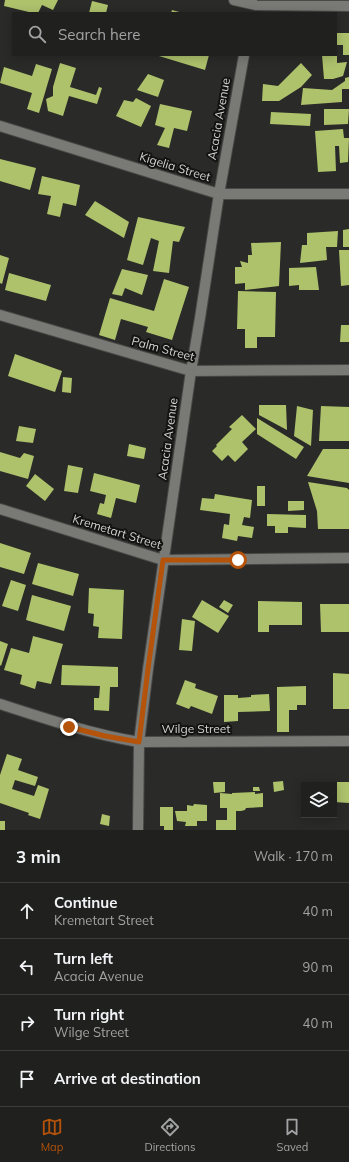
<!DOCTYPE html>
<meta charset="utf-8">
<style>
body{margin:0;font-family:Mulish,sans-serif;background:#282827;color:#f1f3f6}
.controls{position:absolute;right:12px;bottom:12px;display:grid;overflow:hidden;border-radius:0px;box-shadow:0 2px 10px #0003}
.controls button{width:36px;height:36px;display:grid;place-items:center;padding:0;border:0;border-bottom:1px solid #3d3e3c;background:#20201e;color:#f1f3f6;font:20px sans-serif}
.stop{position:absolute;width:12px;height:12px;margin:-9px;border:3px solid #b45309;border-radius:50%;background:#fff}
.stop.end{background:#b45309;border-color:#fff;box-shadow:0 1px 4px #0008}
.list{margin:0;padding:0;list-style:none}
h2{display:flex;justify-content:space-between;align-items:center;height:52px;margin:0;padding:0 16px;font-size:17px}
h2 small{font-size:13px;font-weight:400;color:#a2a3a4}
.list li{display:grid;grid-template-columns:26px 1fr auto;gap:12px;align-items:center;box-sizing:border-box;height:56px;padding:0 16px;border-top:1px solid #3d3e3c}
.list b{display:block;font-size:15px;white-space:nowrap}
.list p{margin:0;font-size:13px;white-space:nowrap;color:#a2a3a4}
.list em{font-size:13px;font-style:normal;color:#a2a3a4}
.icon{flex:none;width:22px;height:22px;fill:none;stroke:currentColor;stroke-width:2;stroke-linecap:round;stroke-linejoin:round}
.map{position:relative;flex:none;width:349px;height:830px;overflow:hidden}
.search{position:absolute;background:#20201e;box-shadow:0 2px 10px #0003;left:12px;right:12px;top:12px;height:44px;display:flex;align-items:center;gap:10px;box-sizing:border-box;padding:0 14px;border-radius:0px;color:#a2a3a4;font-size:15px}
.sheet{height:276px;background:#20201e}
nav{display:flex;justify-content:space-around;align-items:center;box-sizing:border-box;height:56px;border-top:1px solid #3d3e3c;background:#20201e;font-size:11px;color:#a2a3a4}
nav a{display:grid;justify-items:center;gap:2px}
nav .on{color:#b45309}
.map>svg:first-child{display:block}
.building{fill:#aec26c}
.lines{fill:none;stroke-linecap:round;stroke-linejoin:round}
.minor-casing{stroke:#484946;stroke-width:12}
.minor{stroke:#797a76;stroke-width:10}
.route{stroke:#b45309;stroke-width:5}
.labels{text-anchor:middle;stroke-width:4;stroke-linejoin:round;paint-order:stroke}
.street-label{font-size:12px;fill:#d2d2d0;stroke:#131312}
</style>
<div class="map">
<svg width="349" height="830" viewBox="0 0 349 830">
<rect width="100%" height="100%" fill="#2a2b28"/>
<path class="building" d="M5,0H58L53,10L42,5L38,13H33L4,6Z
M92,1L108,5L106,13H89Z
M172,10L183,13H171Z
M336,33H349V55H343V45H336Z
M159,55H209L205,70L159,56Z
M322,55H337V63L347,62L343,76L333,79H324Z
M60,63L76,68L70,87L96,95L99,87L102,88L97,104L69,96L63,116L48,111L46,99L53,96V87Z
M301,63L312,75L301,87L279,101H262L263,84L278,86Z
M36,64L52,69L39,113L27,109L32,93L0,83L4,67L32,76Z
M148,74L164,80L158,97L137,90Z
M349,77V89H342V102L301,105L303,88L332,90L345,81V78Z
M136,98L151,106L141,127L116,116L124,100L133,102Z
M160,104L192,111L187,131L174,128L169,148L157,145L165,128L155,125Z
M324,109H349L348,124L324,125Z
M271,112L311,114L310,126L270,124Z
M343,129L344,138H349L348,162L340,163L339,146H335L336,171L318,172L315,131Z
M0,159L36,168L30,190L0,181Z
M42,176L80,185L76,206L63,203L60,217L47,214L51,196L38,194Z
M95,201L129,222L124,238L85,215Z
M138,217L185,227L179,242L173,241L169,273L153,271L159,241L151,238L143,265L127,260Z
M349,229V247H343V230Z
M338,231L337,247H326L327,260L300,263L302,245H307V233Z
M281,242L279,286L245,290V283L235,284V267H242L240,261L248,263V255H252L251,243Z
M339,250H349V285L341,286Z
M0,255L9,258L2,284L0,283Z
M316,267L319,290H299V285L289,286V268Z
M122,269L148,275L142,295L125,288L122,296L112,294Z
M9,273L51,285L46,301L5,290Z
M164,279L189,287L172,340L146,332L148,327L121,319L115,340L99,335L110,298L154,311Z
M238,291L276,292L275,337H257V348H245V329H237Z
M341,325H349V342H340Z
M15,354L62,371L55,392L8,376Z
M63,377L72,378L71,393L62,392Z
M259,405H286L287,430L259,415Z
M297,406L313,410L311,446L294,436Z
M321,406L349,407V441H319Z
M242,415L256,429L242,442L248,449L235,462L228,455L222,461L212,451L217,446L216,445L232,429L229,427Z
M257,418L304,447L296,459L257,434Z
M19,426L36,429L33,443L16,441Z
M129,444L146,448L144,459L127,456Z
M323,449H349V483L307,476Z
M0,452L20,458L24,453L34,456L28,479L0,471Z
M68,465L83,468L78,493L64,491Z
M94,473L140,485L136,503L116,498L111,518L97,514L100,503L104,504L106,495L90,491Z
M35,474L54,489L45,501L26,486Z
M308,482L347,488L349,490V529H318L317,511Z
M257,486H265V506H257Z
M215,494L252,500L250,518L244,517L242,525L254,527L252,538L238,536L237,541L222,538L224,524L229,525L230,514L200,510L202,498L214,499Z
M288,501H304V510L288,511Z
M267,514L306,515V528L288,527V533H275V526H267Z
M0,543L31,553L24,574L0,567Z
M38,563L79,574L73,596L32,584Z
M11,580L26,585L18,611L2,606Z
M89,588L124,590L122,639L98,638L99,627L93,626L94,614L88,613Z
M32,595L71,606L64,631L26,620Z
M202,600L229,616L218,633L192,617Z
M224,600L233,605L228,613L219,607Z
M258,601L302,602V625H269V632H258Z
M320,604H349V632H321Z
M182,619L195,621L192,651L179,650Z
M33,636L63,644L51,684L37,681L35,689L20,684L22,675L4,670L11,648L29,653Z
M0,641L8,644L1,666L0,665Z
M62,665L118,667V687H110L109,711L94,710V698H99L100,686L61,685Z
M333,673L349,674V709H333Z
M185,680L196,684L195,688L218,696L212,714L191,706L189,709L176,704Z
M306,686V705H297V710H289V732H277V687Z
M269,694L270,711L238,712V721L224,722V695H238V698L251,697V695Z
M7,754L22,759L18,770L38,777L35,786L15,780L12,789L34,796L38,785L49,789L40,819L28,815L29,813L0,803V775Z
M283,781L284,790L274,792L273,782Z
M213,782H225V792L214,793Z
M334,782H349V803L334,802Z
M253,787H259L260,791H253Z
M255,792V794L263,793V807L246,808L245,810L241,811H236V830H216V820H227V808H220V793L232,794V793Z
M194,804L207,805V821H197V826H185L186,822L177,821L175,811H187V805L193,806Z
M160,807H173V830H164V826H160Z
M102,814L110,816L109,826L100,824Z
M0,821H5V830H0Z"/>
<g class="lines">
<defs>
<path id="minor" d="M234,0L256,5L349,6
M0,126L219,194H349
M0,315L191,371L349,370
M0,509L163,560L349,558
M0,704C46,719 91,734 139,742L349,741
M138,830L139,742L148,669L191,371L200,318L219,194L244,55"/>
</defs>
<use href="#minor" class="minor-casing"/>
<use href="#minor" class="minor"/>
</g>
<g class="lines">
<path class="route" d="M69,727L105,736L139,742L148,669L163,560H238"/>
</g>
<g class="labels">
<g class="street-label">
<text transform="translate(219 119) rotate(-80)" y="4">Acacia Avenue</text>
<text transform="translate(175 167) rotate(17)" y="4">Kigelia Street</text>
<text transform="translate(163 349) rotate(15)" y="4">Palm Street</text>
<text transform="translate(168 439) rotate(-82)" y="4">Acacia Avenue</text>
<text transform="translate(117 532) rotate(17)" y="4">Kremetart Street</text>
<text x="196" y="733">Wilge Street</text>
</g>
</g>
</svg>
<div class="controls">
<button><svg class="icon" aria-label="layers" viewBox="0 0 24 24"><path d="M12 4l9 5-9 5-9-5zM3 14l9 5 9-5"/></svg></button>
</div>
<div class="stop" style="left:238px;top:560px"></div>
<div class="stop end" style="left:69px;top:727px"></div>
<div class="search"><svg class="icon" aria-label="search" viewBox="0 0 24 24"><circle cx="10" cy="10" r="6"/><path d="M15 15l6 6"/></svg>Search here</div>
</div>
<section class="sheet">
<h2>3 min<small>Walk · 170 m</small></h2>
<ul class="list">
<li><svg class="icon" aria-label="ahead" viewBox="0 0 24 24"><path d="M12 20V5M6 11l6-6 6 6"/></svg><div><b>Continue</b><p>Kremetart Street</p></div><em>40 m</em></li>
<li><svg class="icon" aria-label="left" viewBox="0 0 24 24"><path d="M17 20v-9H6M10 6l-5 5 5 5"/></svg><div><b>Turn left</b><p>Acacia Avenue</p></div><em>90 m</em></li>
<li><svg class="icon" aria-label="right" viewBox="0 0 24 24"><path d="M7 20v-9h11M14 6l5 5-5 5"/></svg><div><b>Turn right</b><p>Wilge Street</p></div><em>40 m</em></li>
<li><svg class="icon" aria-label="arrive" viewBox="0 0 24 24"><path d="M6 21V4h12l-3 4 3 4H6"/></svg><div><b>Arrive at destination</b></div></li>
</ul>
</section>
<nav>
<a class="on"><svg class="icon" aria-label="map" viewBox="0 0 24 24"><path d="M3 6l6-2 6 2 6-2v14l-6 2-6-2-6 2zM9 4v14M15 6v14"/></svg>Map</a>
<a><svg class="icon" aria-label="directions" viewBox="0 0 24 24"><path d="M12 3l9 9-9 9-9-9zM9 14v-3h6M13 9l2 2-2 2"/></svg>Directions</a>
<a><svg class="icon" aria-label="saved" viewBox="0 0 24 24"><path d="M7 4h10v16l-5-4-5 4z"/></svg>Saved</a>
</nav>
